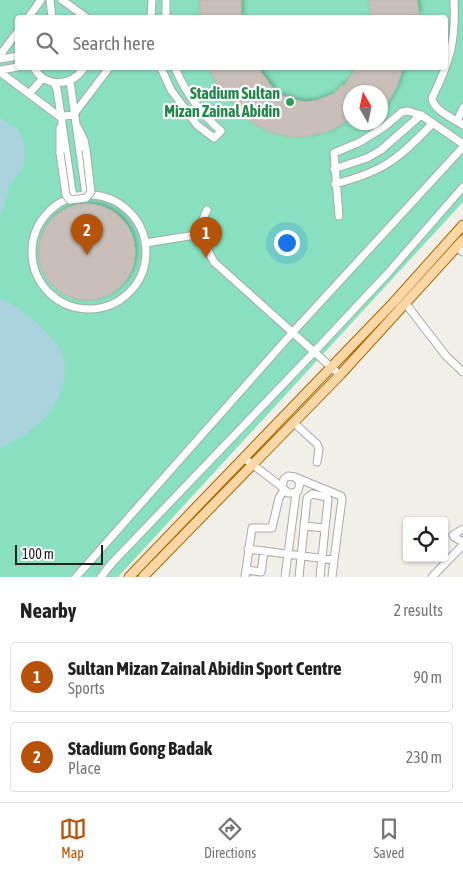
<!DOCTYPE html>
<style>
body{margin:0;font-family:"Asap Condensed",sans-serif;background:#f6f6f6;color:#222}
.controls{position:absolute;right:15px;bottom:15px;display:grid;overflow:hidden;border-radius:5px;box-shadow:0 1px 4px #0004}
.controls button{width:45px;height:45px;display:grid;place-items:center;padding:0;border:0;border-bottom:1px solid #e0e0e0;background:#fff;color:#222;font:25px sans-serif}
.compass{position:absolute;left:343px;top:85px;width:45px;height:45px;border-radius:50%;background:#fff;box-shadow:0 1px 4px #0004;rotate:351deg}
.scale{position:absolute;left:15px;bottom:12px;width:88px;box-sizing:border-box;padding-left:5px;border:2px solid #222;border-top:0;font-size:14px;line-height:18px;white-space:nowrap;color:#222;-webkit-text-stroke:4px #fff;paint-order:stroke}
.you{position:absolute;left:286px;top:242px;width:18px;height:18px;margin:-12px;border:4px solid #fff;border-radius:50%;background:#1a73e8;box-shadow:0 0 0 8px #1a73e833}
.badge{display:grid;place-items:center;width:32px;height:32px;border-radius:50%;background:#b45309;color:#fff;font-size:16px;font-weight:700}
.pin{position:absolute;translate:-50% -41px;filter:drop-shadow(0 1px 2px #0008)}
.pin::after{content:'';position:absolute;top:26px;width:18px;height:15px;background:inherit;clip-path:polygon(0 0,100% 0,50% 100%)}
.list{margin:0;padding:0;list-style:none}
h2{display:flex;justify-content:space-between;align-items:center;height:65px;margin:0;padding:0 20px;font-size:21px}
h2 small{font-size:16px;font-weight:400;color:#767676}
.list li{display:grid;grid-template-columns:32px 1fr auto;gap:15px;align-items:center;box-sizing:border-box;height:70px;margin:0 10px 10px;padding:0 10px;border:1px solid #e0e0e0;border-radius:5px}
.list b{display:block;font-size:19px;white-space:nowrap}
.list p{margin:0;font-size:16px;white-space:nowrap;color:#767676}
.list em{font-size:16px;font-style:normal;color:#767676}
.icon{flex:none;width:28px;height:28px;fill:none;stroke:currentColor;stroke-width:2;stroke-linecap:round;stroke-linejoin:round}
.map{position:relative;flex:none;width:463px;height:577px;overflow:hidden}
.search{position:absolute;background:#fff;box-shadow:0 1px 4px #0004;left:15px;right:15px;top:15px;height:55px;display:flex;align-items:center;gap:12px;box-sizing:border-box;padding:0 18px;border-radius:5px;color:#767676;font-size:19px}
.sheet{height:225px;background:#fff}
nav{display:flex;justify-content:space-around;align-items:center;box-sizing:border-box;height:70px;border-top:1px solid #e0e0e0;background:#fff;font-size:14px;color:#767676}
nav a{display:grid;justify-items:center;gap:2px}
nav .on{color:#b45309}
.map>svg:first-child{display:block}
.pitch{fill:#88e0be;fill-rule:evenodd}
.water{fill:#aad3df}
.building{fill:#c7bfb8;stroke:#c4b6ab;filter:url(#shadow)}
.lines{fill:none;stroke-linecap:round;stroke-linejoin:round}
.minor-casing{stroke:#a9a9a9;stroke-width:9}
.major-casing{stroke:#a06b00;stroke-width:11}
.minor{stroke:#fff;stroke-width:7}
.major{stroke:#fcd6a4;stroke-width:9}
.minor-bridge-casing{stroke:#a9a9a9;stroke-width:9;stroke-linecap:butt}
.minor-bridge{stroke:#fff;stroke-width:7}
.leisure-dot{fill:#2e9e5b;stroke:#fff;stroke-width:2}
.labels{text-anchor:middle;stroke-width:4.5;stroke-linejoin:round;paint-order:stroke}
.leisure-label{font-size:16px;font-weight:bold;fill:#27864d;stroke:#fff;text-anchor:end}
</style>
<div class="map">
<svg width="463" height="577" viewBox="0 0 463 577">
<defs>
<filter id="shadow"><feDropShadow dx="2" dy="-2" stdDeviation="2.5" flood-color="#0004"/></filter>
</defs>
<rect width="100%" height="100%" fill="#f2efe9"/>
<path class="pitch" d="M0,0H463V202L118,577H0ZM18,18H446V68H18ZM350,92H380V122H350Z"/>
<path class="water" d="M0,118L18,129L25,144V159L23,168L9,186L4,208L0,214Z
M0,298C4,301 9,302 14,305C28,314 55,337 62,353C66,361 65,371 64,379C58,415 30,433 0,449Z"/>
<path class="building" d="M200,0H241V18H200Z
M369,0H417L419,14L412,15V18H372Z
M209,68H258L277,94L294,100L305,102L315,101L334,94L342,85L344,86L356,68H403L397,86L380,116V92H350V123L348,120L330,131L309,136L291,137L270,132L251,122L223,93L215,81Z
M39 252a48 48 0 1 1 96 0a48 48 0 1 1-96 0Z"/>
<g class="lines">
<defs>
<path id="minor" d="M50,0L52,18
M62,0L87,18
M454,0C456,41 450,62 432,98C433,110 454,119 463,125
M28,18L41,0
M151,18L152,0
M166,18V0
M0,55L18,31
M0,59L18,56
M34,68C46,88 71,87 84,68
M161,68L171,90L197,125L214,138L221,131C200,113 186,93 175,68
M0,70L18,67
M0,72L60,117L74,114L109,68
M70,81L86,195
M54,83L57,89L73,198
M29,94L43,78
M457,121L463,108
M77,126L84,140L86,150
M60,153V128
M334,169L367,158L381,150L421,115
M335,184C385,171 398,159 433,123
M32 252a57 57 0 1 1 114 0a57 57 0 1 1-114 0Z
M207,210C197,228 205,246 214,262L340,375
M339,216L334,153L360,142L384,127L402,112L408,111L421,115L463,144
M145,243L202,234
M456,247L463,252
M406,304L446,356L463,372
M294,423L317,444L319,449L317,462
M244,458L282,487L288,493H293L298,491L300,483L295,477L288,476L284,479L282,487
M304,526L325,528
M463,529L453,535L454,537L463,542
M248,549L334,560L342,499L341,496L297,478
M246,570L261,572L264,551
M76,577L292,333L463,147
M101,577L112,563L314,352L388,273L463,187
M245,577L252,528H272L279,498L284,490
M285,577L296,493
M299,577L307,498L312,494L327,497L328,500L320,577
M332,577L334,560
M432,577L463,545"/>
<path id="major" d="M129,577L394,302L463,225
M143,577L340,375L463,240"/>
</defs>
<use href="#minor" class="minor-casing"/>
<use href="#major" class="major-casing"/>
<use href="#minor" class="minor"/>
<use href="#major" class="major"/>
<defs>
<path id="minor-bridge" d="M60,153L66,195L70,200L86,198L91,192L86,150"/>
</defs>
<use href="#minor-bridge" class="minor-bridge-casing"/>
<use href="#minor-bridge" class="minor-bridge"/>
</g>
<circle class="leisure-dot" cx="290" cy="102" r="5"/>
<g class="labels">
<g class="leisure-label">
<text x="280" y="99">Stadium Sultan<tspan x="280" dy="18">Mizan Zainal Abidin</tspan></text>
</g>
</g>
</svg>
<div class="controls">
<button><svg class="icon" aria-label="locate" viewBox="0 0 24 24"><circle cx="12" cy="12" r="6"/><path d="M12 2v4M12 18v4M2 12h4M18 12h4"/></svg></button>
</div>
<svg class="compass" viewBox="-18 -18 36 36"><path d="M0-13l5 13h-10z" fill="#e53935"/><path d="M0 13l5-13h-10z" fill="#767676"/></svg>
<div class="scale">100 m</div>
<div class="you"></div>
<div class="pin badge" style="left:206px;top:258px">1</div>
<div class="pin badge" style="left:87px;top:255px">2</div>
<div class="search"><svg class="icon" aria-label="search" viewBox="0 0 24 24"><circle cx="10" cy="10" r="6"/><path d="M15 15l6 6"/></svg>Search here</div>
</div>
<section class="sheet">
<h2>Nearby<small>2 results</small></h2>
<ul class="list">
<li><span class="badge">1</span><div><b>Sultan Mizan Zainal Abidin Sport Centre</b><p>Sports</p></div><em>90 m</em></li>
<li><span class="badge">2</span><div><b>Stadium Gong Badak</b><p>Place</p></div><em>230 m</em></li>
</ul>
</section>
<nav>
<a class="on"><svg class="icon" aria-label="map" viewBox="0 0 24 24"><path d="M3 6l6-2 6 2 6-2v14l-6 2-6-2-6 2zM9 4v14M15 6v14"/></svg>Map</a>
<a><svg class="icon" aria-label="directions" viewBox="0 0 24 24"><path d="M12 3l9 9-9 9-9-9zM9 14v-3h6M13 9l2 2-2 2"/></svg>Directions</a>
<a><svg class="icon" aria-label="saved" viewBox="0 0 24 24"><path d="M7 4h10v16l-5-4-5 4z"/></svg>Saved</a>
</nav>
